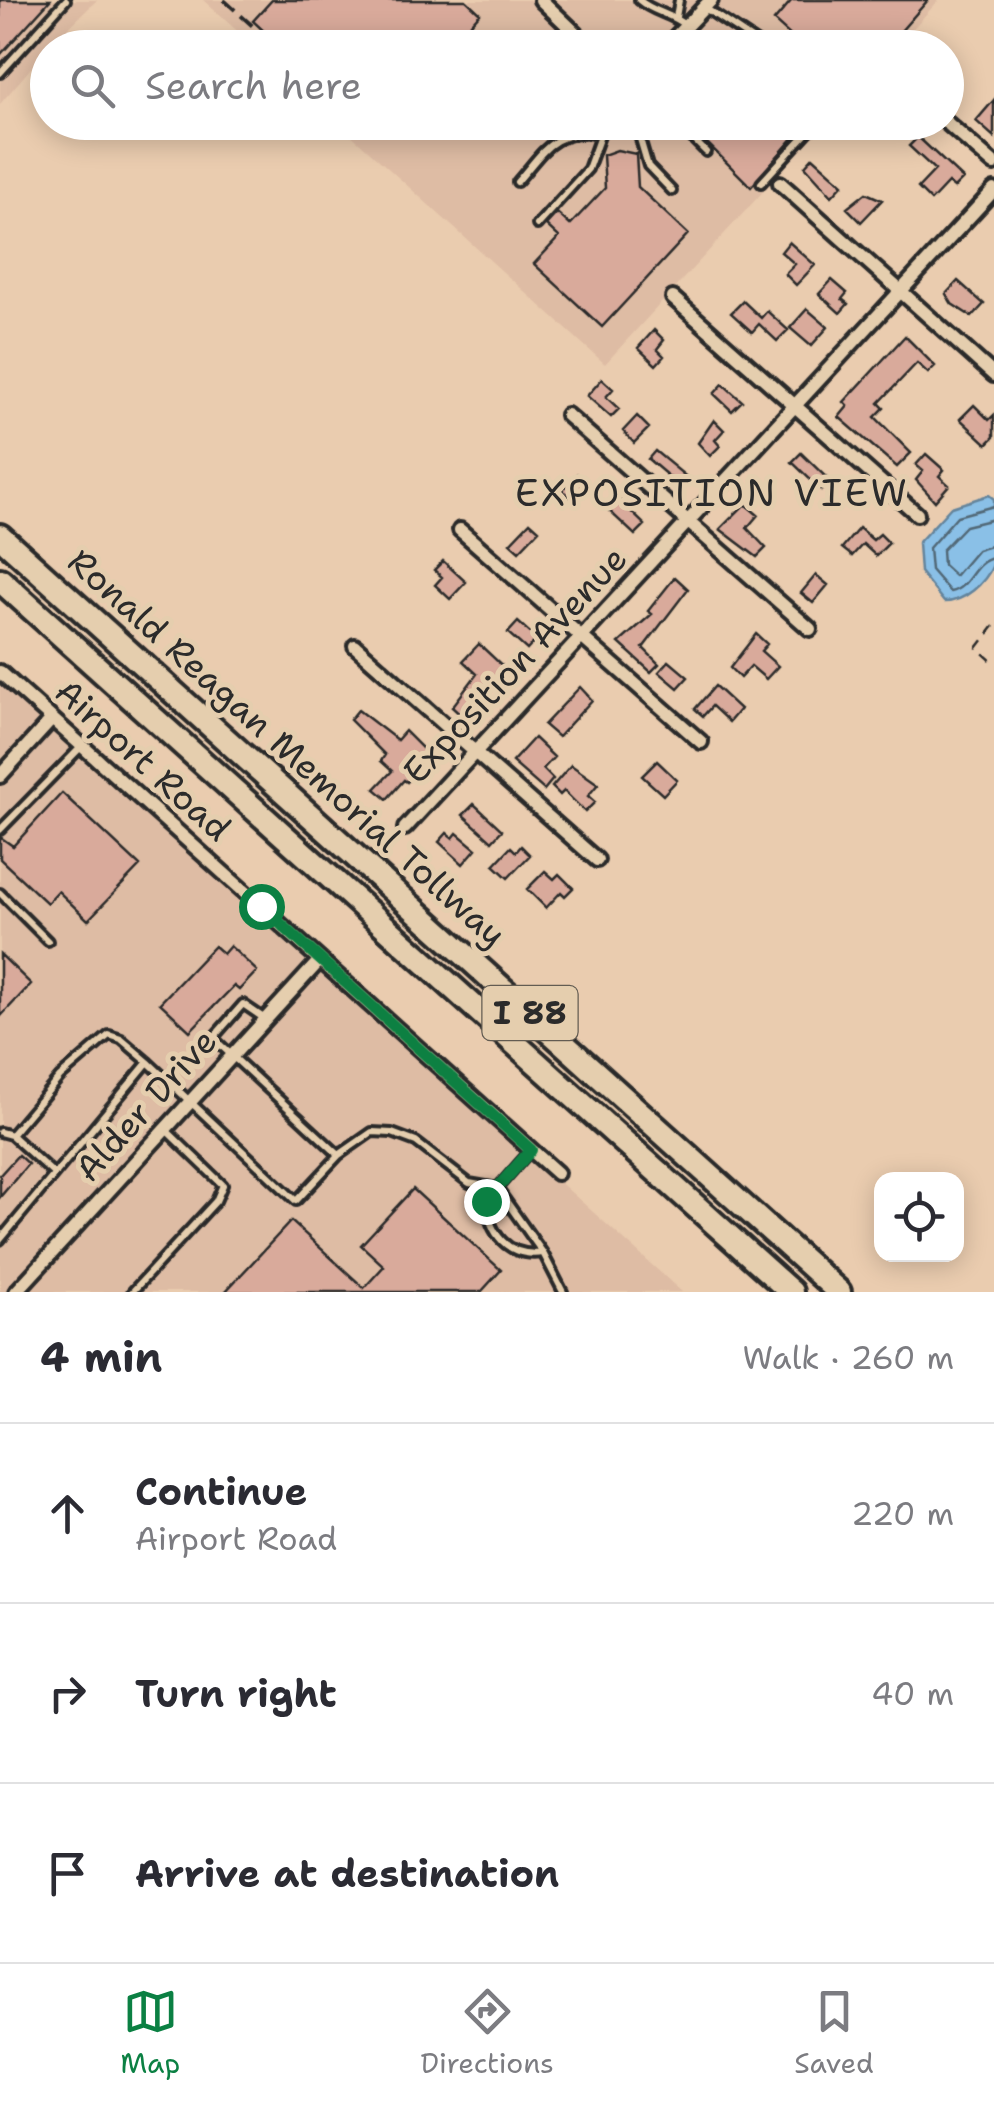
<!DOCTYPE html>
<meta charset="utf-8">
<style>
body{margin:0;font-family:"Shantell Sans",sans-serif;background:#f2f2f3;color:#2b2b33}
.controls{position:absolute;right:30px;bottom:30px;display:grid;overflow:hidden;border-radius:20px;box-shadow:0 5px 25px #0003}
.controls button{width:90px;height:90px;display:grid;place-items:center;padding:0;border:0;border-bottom:2px solid #e1e1e2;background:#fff;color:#2b2b33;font:50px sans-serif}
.stop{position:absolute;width:30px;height:30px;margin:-22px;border:8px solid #0b8043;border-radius:50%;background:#fff}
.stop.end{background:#0b8043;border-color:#fff;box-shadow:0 2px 10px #0008}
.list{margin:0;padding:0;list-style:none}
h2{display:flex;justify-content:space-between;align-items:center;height:130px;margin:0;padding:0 40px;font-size:42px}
h2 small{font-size:32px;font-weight:400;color:#7c7c81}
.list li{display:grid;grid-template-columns:65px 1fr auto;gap:30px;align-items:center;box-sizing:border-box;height:180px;padding:0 40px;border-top:2px solid #e1e1e2}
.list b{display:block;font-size:38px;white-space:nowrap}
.list p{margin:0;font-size:32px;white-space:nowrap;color:#7c7c81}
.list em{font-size:32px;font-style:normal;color:#7c7c81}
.icon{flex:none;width:55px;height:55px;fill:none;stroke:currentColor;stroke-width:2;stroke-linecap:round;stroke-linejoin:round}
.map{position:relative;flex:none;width:994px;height:1292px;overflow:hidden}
.search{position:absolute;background:#fff;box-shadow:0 5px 25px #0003;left:30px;right:30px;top:30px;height:110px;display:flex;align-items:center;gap:25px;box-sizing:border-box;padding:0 35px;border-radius:55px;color:#7c7c81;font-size:38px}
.sheet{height:670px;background:#fff}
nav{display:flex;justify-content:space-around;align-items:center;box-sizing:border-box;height:140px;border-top:2px solid #e1e1e2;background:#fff;font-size:28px;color:#7c7c81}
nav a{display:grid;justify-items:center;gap:5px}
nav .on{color:#0b8043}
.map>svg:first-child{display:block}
.built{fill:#debca4}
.water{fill:#8ac0e7;stroke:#64849c;stroke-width:2.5}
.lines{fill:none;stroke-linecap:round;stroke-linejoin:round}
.shore{stroke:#516776;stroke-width:2.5}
.building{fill:#d9aa9b;stroke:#2b2b2b;stroke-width:2.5}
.lane-casing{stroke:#2b2b2b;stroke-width:14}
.street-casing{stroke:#2b2b2b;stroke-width:20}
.highway-casing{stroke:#2b2b2b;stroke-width:30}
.path{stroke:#2b2b2b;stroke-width:2.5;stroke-dasharray:10 8;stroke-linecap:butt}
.lane{stroke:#e5ceae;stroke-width:6}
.street{stroke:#e5ceae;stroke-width:12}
.highway{stroke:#e5ceae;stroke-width:22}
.rail{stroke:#2b2b2b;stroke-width:4;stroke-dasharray:15 8;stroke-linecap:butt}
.route{stroke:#0b8043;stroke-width:12}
.labels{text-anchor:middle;stroke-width:10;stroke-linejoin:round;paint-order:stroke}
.shield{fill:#e5ceae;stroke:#635c52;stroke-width:2.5}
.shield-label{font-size:32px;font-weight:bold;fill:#2b2b2b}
.street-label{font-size:35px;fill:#2b2b2b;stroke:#e5ceae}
.neighbourhood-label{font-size:38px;letter-spacing:2.5px;fill:#2b2b2b;stroke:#e5ceae}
</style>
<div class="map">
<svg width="994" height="1292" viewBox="0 0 994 1292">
<rect width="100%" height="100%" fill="#eaccaf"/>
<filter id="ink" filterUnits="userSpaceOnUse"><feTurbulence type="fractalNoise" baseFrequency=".01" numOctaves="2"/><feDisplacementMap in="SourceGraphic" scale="20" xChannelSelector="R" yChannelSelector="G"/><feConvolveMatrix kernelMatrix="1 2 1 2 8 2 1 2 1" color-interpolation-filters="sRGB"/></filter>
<g filter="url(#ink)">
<path class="built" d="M0,0H97L48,48L0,104Z
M203,0H939L895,48L255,47Z
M338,123H826L605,364Z
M0,682L325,971L682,1292H0Z"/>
<path class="water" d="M989,495L994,499C994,516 994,550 993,565C985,583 965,602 944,602L920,572L918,543L951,507Z"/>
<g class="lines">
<path class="shore" d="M994,506L957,516L929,548L931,570L950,592C971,588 972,561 994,558
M994,519L965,526L942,550L943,565L955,576L977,550L994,545"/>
</g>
<path class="building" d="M0,0H50L0,55Z
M272,0H466L480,13L448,48H282L253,21Z
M792,0H928L886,48H804L774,21Z
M994,100V137L976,121Z
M686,122H807L751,187Z
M918,137L963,179L954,188L948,183L931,201L918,188L935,170L909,146Z
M617,150L636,154L638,187L688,234L602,327L534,264L559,237L546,225L557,213L570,225L605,188L603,155Z
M813,157L843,184L832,196L805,166Z
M866,193L882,200L861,222L847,208Z
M789,242L815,265L796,285L785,274L795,264L781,252Z
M832,280L847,293L842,299L848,304L840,313L819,294Z
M958,281L984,304L972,317L952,304L946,294Z
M743,301L761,318L767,311L788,330L777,341L759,324L752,332L731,313Z
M807,309L828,327L811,346L790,328Z
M654,330L664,340L657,349L664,356L656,365L638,348Z
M905,336L935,366L928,373L917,363L879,403L884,408L875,417L911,453L897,467L839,417L848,406L844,402Z
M602,379L613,389L606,397L619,409L611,417L587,396Z
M723,384L742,401L732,411L714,394Z
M974,405L989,420L994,415V437L987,444L960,419Z
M637,416L649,428L634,443L623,431Z
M714,420L724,430L715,440L720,446L710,456L698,443Z
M655,451L689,479L681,487L648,459Z
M801,453L829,480L821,490L792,462Z
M926,454L944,470L939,476L949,485L935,501L916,480L923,471L916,465Z
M577,474L588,484L573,500L562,490Z
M615,496L645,525L635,535L605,507Z
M745,504L758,515L747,528L766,548L757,557L720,529Z
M530,522L539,530L519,551L510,543Z
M859,528L873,540L880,534L889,543L876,556L863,544L852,556L842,548Z
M443,561L466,582L450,599L435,585L442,577L434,570Z
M816,575L828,585L813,603L801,593Z
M675,577L688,589L643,648L659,664L651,672L619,643L652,614L648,611Z
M518,622L537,639L527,650L508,633Z
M756,634L767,644L761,651L778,666L766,679L751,666L740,678L730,668Z
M479,644L509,672L465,719L452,707L477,674L463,661Z
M669,661L688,677L678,688L659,672Z
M715,686L740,709L729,722L712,706L703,716L695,709Z
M580,687L592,700L558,737L544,725Z
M358,710L397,740L405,731L427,753L413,768L417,771L407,782L404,780L387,799L375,789L392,771L381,761L385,755L350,720Z
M534,738L554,757L543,769L553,779L544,790L512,762Z
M657,761L677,780L663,795L642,776Z
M571,765L598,784L588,796L595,802L585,812L564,791L560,795L552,787Z
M62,793L140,866L88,920L58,891L47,903L0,859V837L13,846Z
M474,804L502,830L492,841L463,815Z
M447,833L453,838L457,833L476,849L463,864L439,842Z
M521,846L530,855L508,878L494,865L511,847L516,852Z
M545,871L554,879L559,874L573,888L565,896L561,892L546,908L527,889Z
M214,946L223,954L230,946L257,971L239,990L234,986L190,1031L160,1003Z
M0,954L31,984L0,1017Z
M18,1155L28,1164L0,1197V1175Z
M413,1189L501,1270L481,1292H225L291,1221L364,1288L384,1266L361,1245Z"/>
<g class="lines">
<defs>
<path id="lane" d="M639,0C654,13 671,13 686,26
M705,8L765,48
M676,17L679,0
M0,73L66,0
M635,122L648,166L672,191
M676,122L706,152
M517,182C546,149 552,130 600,134
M761,183L817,122
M537,225L588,169L605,122
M0,830L81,747
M0,893L48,941
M265,1019L243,1004L213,1038L339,1155L372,1132L392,1133L416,1142L469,1183L497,1188L543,1253C507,1258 489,1233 486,1201L530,1151
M0,1132L11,1135L54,1174
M11,1135L60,1077L109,1035L121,1039L148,1062
M0,1240L148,1062L296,1201L339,1155
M543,1253L563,1292
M132,1292L216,1201L223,1185L166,1130"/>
<path id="street" d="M541,0L591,48
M665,48L711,0
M946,122L994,164
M780,183L994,375
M673,298L917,514
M567,415L810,629
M460,530L701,742
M355,646L597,860
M0,672L557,1173
M0,776L52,719
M405,828L994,190
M16,1292L320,960"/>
<path id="highway" d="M0,536L839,1292
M0,580L791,1292"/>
</defs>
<use href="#lane" class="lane-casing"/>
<use href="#street" class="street-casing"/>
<use href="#highway" class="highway-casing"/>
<path class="path" d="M994,626L977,648L994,663"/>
<use href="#lane" class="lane"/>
<use href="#street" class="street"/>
<use href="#highway" class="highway"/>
<path class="rail" d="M224,0L277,48
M361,122L364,125"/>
</g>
</g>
<g class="lines" filter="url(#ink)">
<path class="route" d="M261,906L531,1150L486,1201"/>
</g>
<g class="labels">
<rect class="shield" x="482.5" y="986" width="95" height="54" rx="8"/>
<g class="shield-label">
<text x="530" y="1024">I 88</text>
</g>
<g class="street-label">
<text transform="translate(515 665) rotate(-47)" y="12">Exposition Avenue</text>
<text transform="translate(287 748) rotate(42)" y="12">Ronald Reagan Memorial Tollway</text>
<text transform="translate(143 760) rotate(42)" y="12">Airport Road</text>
<text transform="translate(146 1105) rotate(-48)" y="12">Alder Drive</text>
</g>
<g class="neighbourhood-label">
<text x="712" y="506">EXPOSITION VIEW</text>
</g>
</g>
</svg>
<div class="controls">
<button><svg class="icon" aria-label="locate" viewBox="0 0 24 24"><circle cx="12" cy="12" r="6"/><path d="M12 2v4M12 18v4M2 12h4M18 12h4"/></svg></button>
</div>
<div class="stop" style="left:261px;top:906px"></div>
<div class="stop end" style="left:486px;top:1201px"></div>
<div class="search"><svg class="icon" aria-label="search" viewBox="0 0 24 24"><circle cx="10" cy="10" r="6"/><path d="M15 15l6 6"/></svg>Search here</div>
</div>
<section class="sheet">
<h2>4 min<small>Walk · 260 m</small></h2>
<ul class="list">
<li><svg class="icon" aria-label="ahead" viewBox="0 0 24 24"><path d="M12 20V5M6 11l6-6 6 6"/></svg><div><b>Continue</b><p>Airport Road</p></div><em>220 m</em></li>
<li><svg class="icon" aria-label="right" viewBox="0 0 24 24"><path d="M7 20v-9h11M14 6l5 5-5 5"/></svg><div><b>Turn right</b></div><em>40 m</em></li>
<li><svg class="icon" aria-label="arrive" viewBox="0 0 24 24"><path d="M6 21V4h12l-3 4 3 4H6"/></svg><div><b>Arrive at destination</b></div></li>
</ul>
</section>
<nav>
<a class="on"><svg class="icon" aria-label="map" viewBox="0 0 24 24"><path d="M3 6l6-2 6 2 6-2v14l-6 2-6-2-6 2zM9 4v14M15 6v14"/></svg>Map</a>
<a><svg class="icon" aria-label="directions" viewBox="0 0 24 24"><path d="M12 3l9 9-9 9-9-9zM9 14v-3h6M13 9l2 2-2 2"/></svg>Directions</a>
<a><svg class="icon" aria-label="saved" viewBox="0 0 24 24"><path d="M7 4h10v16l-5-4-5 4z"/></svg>Saved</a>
</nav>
